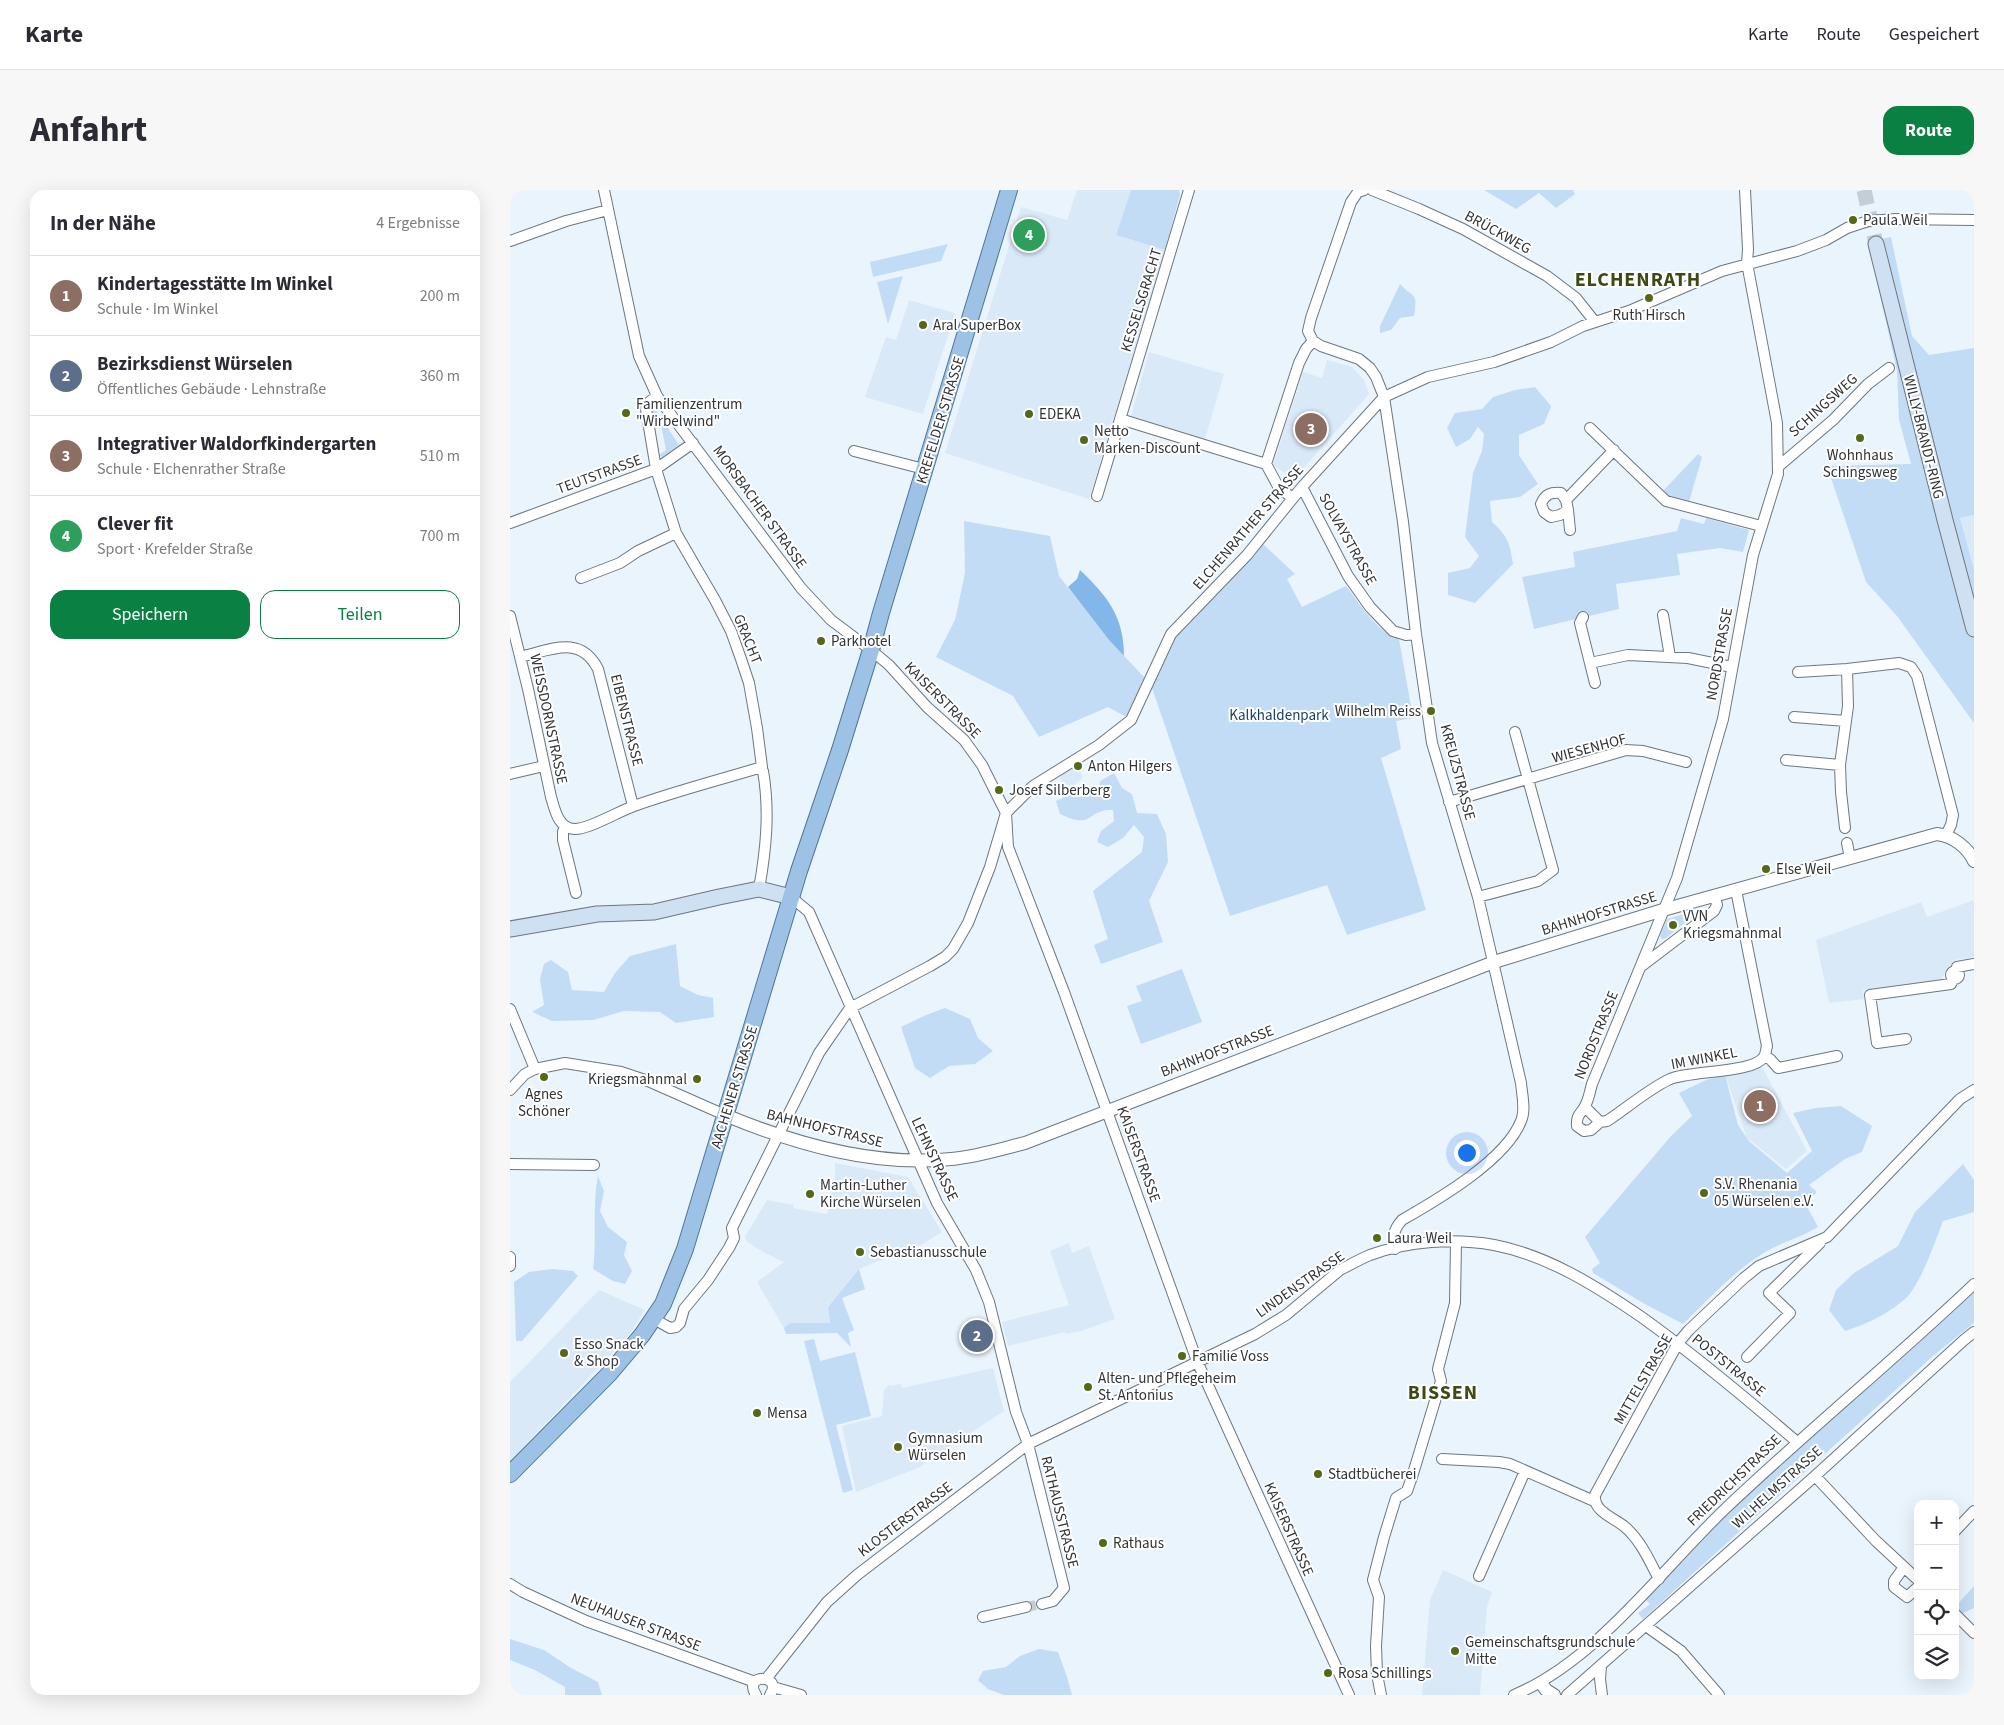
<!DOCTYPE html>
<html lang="de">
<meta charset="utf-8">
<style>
body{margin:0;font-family:"Source Sans 3",sans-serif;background:#f7f7f7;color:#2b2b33}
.controls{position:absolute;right:15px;bottom:15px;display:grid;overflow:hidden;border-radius:10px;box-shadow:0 5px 20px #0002}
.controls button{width:45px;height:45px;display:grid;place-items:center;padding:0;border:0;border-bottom:1px solid #e1e1e2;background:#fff;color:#2b2b33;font:25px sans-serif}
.you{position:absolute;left:956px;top:962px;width:18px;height:18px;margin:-12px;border:4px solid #fff;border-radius:50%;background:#1a73e8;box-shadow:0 0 0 8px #1a73e833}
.badge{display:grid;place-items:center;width:32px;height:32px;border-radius:50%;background:#0b8043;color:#fff;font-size:16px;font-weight:700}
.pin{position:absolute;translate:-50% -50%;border:2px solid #fff;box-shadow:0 1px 5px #0006}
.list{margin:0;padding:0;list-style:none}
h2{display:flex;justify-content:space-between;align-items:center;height:65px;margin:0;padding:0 20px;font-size:21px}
h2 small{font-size:16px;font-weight:400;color:#7c7c81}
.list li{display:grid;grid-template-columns:32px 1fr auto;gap:15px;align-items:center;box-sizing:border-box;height:80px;padding:0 20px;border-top:1px solid #e1e1e2}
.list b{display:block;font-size:19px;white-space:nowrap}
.list p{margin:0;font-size:16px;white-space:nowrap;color:#7c7c81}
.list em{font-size:16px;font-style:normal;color:#7c7c81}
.actions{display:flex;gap:10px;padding:15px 20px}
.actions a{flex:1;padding:11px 0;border:1px solid #0b8043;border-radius:15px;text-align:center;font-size:18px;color:#0b8043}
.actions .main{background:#0b8043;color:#fff}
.icon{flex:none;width:28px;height:28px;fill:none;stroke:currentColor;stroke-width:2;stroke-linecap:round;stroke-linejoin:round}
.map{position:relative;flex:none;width:1464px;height:1505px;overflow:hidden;border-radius:15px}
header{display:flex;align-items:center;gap:30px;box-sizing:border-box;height:70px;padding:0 25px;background:#fff;border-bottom:1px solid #e1e1e2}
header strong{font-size:24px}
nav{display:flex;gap:28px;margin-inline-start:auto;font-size:18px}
.intro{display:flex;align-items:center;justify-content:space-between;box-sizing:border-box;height:120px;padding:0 30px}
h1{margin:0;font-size:35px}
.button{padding:12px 22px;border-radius:15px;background:#0b8043;color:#fff;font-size:18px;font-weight:700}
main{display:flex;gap:30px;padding:0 30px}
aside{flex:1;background:#fff;border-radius:15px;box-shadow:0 5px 20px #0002}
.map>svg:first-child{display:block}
.built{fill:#dae9f8}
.green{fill:#c2dcf6}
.water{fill:#83b7ea}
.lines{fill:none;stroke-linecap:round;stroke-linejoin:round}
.minor-tunnel{stroke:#c5ced5;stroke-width:10;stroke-dasharray:10 5;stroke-linecap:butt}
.secondary-tunnel{stroke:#c5ced5;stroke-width:15;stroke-dasharray:15 8;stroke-linecap:butt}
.minor-casing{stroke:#6e767e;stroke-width:12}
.tertiary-casing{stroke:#6e767e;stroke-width:14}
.secondary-casing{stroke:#6e767e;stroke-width:17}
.primary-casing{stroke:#4c769c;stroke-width:18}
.minor{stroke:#fff;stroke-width:10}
.tertiary{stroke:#fff;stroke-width:12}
.secondary{stroke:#cee0f2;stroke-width:15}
.primary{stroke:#9dc2e5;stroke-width:16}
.poi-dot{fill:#546917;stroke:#fff;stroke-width:2}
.labels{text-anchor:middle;stroke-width:4;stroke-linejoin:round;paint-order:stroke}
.poi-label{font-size:15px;fill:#303437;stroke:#fff;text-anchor:start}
.street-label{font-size:15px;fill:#303437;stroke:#fff}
.park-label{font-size:15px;fill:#163c5e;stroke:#fff}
.district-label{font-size:20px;font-weight:bold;letter-spacing:1px;fill:#3c4a14;stroke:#fff}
</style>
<header>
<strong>Karte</strong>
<nav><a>Karte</a><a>Route</a><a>Gespeichert</a></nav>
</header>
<div class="intro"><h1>Anfahrt</h1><a class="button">Route</a></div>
<main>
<aside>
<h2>In der Nähe<small>4 Ergebnisse</small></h2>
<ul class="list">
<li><span class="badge" style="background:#8d6e63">1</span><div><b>Kindertagesstätte Im Winkel</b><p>Schule · Im Winkel</p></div><em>200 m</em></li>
<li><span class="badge" style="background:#5c6f8a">2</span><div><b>Bezirksdienst Würselen</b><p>Öffentliches Gebäude · Lehnstraße</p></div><em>360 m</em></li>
<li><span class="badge" style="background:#8d6e63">3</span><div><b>Integrativer Waldorfkindergarten</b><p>Schule · Elchenrather Straße</p></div><em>510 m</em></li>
<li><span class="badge" style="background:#2e9e5b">4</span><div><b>Clever fit</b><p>Sport · Krefelder Straße</p></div><em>700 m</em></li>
</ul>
<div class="actions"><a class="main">Speichern</a><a>Teilen</a></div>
</aside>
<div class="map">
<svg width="1464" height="1505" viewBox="0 0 1464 1505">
<rect width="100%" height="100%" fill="#eaf4fd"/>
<path class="built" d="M567,0H621L606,45L655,60L579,309L435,263L511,17L557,30Z
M399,110L445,123L413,224L355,207L376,147L386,150Z
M639,162L714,184L695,249L621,226Z
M817,170L842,177L854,190L859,204L784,289L763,275L793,182L812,188Z
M1464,325V379L1450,328Z
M566,574L573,588L557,600L549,587Z
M1464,710V767L1444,770L1431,789L1353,800L1354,809L1319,813L1306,750L1411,712L1417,727Z
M1252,877L1297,961L1276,979L1237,948L1215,885Z
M325,973L398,987L432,1042L413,1054L349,1079L318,1117L320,1133H280L274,1138L247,1092L274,1072L255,1063L237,1052L235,1047L257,1010L284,1015L283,1018L317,1024L325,987Z
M559,1053L562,1063L579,1056L605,1129L571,1141L555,1144V1142L498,1156L492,1132L559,1115L540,1061Z
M89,1100L135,1120L119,1145L0,1271V1192Z
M483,1178L494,1221L408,1278L346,1302L332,1236L372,1226L374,1200L380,1194V1196L391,1194L392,1198Z
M933,1380L982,1402L977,1417L970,1505H912L920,1410Z"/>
<path class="green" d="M621,0H669L670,5L655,60L606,45Z
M974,0H1063L1065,4L1046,18L1029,3L1006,19Z
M1381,47L1402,146L1419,165L1464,158V325L1450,328L1464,379V533L1387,426L1356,392L1317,276L1401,274L1389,230L1387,181L1358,52Z
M438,54L431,71L363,87L360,72Z
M393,86L378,134L367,92Z
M890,94C904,109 908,101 904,126L890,128L881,140L870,143V136Z
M1025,197L1041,216L1034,234L1009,245V265L1028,294L1010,307L980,311L982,332C998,346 1000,354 1003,374L965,413L938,405V383L960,378L969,366L955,347L963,283L972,261L974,244L968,237L960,249L946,257L937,238L945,223L972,219L983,207L1005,200Z
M142,217H144L169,255L152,267L149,265L156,260L149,225L141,229Z
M1188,264L1192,267L1179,312L1155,305L1152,302Z
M1171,328L1194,334L1196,328L1239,340L1233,362L1210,358L1167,364L1170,385L1106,394L1109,419L1024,439L1012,387L1065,377L1063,362L1167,341Z
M454,331L540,346L549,386L599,450L635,488L618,528L598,517L529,547L503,506L426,467L445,430L455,383Z
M752,353L785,384L777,389L792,417L836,396C850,414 866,441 889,449L903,528L886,531L891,559L871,568L916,720L837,745L817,695L720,726L641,495L664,447Z
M604,583L612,598L622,604L627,623L647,624L656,644L658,672L639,711L653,752L591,774L584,755L598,749L583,701L632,662L634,647L624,635L613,648L598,657L587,652L591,641L604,631L603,620C576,618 585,641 550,624L546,611L580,596L589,603L590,591Z
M1188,720V722L1156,748L1152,749L1150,746L1157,729Z
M166,754L170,796L188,805L203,808L204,827L166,833L150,822L114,821L83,830L42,831L22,822L34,815L30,789L34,774L41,770L58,782L62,800L94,802L105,783L120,766Z
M672,779L692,832L631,854L617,816L632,811L626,796Z
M435,818L460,829L468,848L483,861L465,874L439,876L420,888L405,878L391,837L416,825Z
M1215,885L1228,935L1239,951L1277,983L1302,961L1283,923L1306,918L1331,916L1362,936L1352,962L1335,969L1299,995L1307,1002L1295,1013L1308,1037C1290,1048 1269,1053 1252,1064C1222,1083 1198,1110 1173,1134L1133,1113L1083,1083L1082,1079L1090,1073L1075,1047L1161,946L1182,926L1169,903L1196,890Z
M1453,974L1464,990V1022L1433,1031C1426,1050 1410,1095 1396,1108C1378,1124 1357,1134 1335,1141L1319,1120L1326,1100L1344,1083L1388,1056L1405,1022Z
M88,986L94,1001L90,1021L98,1037L117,1052L114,1065L122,1081L115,1094L103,1091L83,1079C87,1048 82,1016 88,986Z
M42,1079L63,1081L68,1086L12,1151H6L4,1092L19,1082Z
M349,1079L355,1099L332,1108L344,1140L338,1143L341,1157L327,1143L276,1144L274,1138L280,1133H320L318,1117Z
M1464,1102V1133L1423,1166L1133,1429L1128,1423L1140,1414L1135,1409L1187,1355V1352L1199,1339Z
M304,1149L310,1171L345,1162L361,1226L326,1235L343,1300L333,1303L294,1151Z
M1464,1396V1418L1451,1424L1445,1420V1417Z
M0,1449L34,1460L61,1478L88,1492L92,1505H55V1497L25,1480L0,1470Z
M529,1459L548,1462L557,1487L562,1505H494L478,1499L468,1490L473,1481L496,1477L510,1466Z"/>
<path class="water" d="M570,380C597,406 614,426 614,466L599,450L558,397L567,389Z"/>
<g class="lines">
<path class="minor-tunnel" d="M516,1417L532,1414"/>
<path class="secondary-tunnel" d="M1354,0L1366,54"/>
<defs>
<path id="minor" d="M94,0L129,166L147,206L291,398L321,430L361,460L379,475L417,517L454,550L472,575L496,623L498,657L554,802L687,1171L839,1505
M854,0L848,2L841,12L801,128L798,141L803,151L811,156L849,169L860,178L866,187L874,207L893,332L906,444L922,553L968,707L1011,893C1012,905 1016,920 1011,931C996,970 927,1010 892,1030C883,1040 883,1046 885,1059
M862,0L909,19L953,39L1037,86L1066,108L1085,132
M0,51L56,31L98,20
M610,229L756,274L769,298L783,308
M1080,238L1156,311L1251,336
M344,261L414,279
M756,274L789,173L796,159L803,151
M1269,276L1323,230L1358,194L1379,178
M792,297L838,386L860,417L883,441L896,445L906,444
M587,306L679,0
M1056,310L1051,303C1041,302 1035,304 1031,314L1034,322L1041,327L1050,325L1058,320L1056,310L1104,260
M1058,320L1060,340
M0,333L146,279L183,253
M71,388L110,373L128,361L166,343
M1153,425L1160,467
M0,426L18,499L41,607C45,620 48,638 64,639C78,640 109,621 124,616C166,601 209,590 252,577L247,538L239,493L231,469L221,441L205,410L166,343L146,279L136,219L138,213L147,206
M1073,427L1070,433L1085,493
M10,467C41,460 70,444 88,479L123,616
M1080,473L1118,465L1178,468L1222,477
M1288,482L1337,479
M1284,527L1336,531
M1276,570L1330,575
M0,584L34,576
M939,612L1116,560L1133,561L1176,572
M55,636L53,642V650L66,703
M1335,638L1331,602L1330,575L1338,516L1337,479L1389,473L1401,477L1407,486L1443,625L1441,635L1436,645
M1337,653L1340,668
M249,699C256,660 260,621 253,581
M281,707L299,722L427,1013L466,1080L479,1112L506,1222L518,1254L554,1398L543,1411L532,1414
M968,707L1028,691L1043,680L1005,542
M1133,775L1204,721L1207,715L1205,706
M1446,781L1447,777L1464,774
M1441 785a4 4 0 1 1 8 0a4 4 0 1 1-8 0Z
M0,819L25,879L55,873L111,882L138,891L215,925
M1396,849L1367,853L1360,805L1441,794L1443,789
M1254,867L1260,869L1268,878L1327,866
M0,900L15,884L25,879
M1075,917L1090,932L1081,940L1074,941L1067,936C1066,923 1072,924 1076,914C1079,908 1080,901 1082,894L1167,688L1213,529L1243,365L1268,284L1267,233L1237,73L1238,59L1235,0
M1090,932L1097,931C1117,918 1136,901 1158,890C1178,880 1242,884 1254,867C1256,864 1256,859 1257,856L1226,700
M0,974L84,975
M0,1067V1076
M144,1129L160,1138L166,1137L170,1133L174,1119L198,1090L219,1058L224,1048L222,1038L309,863L340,818L420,776L435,767L443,759L458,733L480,677L496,623L523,596L589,555L621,530L661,444L737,365L792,297L874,207L918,187L984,172L1041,152L1073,136L1119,121L1212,81L1287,61L1316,50L1337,38L1358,31L1386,29L1464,30
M1237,1167L1280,1123L1259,1103L1310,1053
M932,1269L989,1272L1000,1274L1084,1311
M1305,1286L1366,1351L1408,1390
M1445,1341L1464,1321
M1394,1377L1384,1391V1397L1397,1407L1408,1397
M969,1386L1015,1281
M1149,1389C1139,1370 1131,1351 1115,1337C1105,1328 1083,1322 1085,1305L1168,1153L1179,1140L1234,1088L1249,1076L1317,1047L1450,909L1464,900
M0,1394L13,1402L76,1431L245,1492
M1445,1424L1464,1443
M473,1427L516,1417
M1136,1436L1171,1461L1209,1505
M1091,1476L1090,1489L1092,1505
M256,1489L317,1412L347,1385L518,1254L745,1144L776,1125L830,1080C840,1075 850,1069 860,1065C898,1051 944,1048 984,1055C1037,1065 1086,1096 1130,1126C1185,1165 1236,1208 1287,1252
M263,1497L291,1505
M246,1505C232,1483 274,1484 260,1505
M871,1505L867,1484L866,1456L869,1407L863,1390L874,1347L886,1308L897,1301L902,1287L931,1191L928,1179L945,1113L946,1052
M1004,1505C1086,1471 1151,1380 1215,1319C1296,1242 1383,1171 1464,1094
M1057,1505L1305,1286L1454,1150L1464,1142"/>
<path id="tertiary" d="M215,925C285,954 364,977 441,969C466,967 491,959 515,953L984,772L1153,720L1427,644C1443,646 1457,657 1464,671
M1031,1493L1036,1500L1044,1505"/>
<path id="secondary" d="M1366,54L1435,330L1464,439
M0,739L87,724L144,722L209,707L249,699L281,707"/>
<path id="primary" d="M0,1284L99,1184L132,1145L153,1114L175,1059L289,681L330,560L361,460L371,423L499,0"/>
</defs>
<use href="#minor" class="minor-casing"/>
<use href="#tertiary" class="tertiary-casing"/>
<use href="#secondary" class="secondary-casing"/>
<use href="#primary" class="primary-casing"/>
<use href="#minor" class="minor"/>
<use href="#tertiary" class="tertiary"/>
<use href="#secondary" class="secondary"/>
<use href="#primary" class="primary"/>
</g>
<g class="poi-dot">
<circle cx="1343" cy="30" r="5"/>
<circle cx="1139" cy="108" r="5"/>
<circle cx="413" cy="135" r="5"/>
<circle cx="116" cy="223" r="5"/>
<circle cx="519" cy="224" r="5"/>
<circle cx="1350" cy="248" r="5"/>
<circle cx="574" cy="250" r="5"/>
<circle cx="311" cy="451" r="5"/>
<circle cx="921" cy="521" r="5"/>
<circle cx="568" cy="576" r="5"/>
<circle cx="489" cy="600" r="5"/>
<circle cx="1256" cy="679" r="5"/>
<circle cx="1163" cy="735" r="5"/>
<circle cx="34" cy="887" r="5"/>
<circle cx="187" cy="889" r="5"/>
<circle cx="1194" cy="1003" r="5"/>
<circle cx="300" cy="1004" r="5"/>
<circle cx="867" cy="1048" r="5"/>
<circle cx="350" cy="1062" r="5"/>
<circle cx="54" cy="1163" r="5"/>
<circle cx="672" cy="1166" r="5"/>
<circle cx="578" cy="1197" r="5"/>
<circle cx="247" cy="1223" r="5"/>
<circle cx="388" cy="1257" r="5"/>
<circle cx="808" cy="1284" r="5"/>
<circle cx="593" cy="1353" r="5"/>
<circle cx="945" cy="1461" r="5"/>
<circle cx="818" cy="1483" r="5"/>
</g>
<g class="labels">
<g class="poi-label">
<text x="1353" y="35">Paula Weil</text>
<text x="1139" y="130" text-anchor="middle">Ruth Hirsch</text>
<text x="423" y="140">Aral SuperBox</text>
<text x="126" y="219">Familienzentrum<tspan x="126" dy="17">"Wirbelwind"</tspan></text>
<text x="529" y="229">EDEKA</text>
<text x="584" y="246">Netto<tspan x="584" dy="17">Marken-Discount</tspan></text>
<text x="1350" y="270" text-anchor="middle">Wohnhaus<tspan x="1350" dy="17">Schingsweg</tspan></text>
<text x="321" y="456">Parkhotel</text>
<text x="911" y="526" text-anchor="end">Wilhelm Reiss</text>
<text x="578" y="581">Anton Hilgers</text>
<text x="499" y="605">Josef Silberberg</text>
<text x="1266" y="684">Else Weil</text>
<text x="1173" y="731">VVN<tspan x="1173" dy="17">Kriegsmahnmal</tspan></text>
<text x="177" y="894" text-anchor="end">Kriegsmahnmal</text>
<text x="34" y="909" text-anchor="middle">Agnes<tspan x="34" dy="17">Schöner</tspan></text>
<text x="1204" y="999">S.V. Rhenania<tspan x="1204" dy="17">05 Würselen e.V.</tspan></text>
<text x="310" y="1000">Martin-Luther<tspan x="310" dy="17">Kirche Würselen</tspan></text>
<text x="877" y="1053">Laura Weil</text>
<text x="360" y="1067">Sebastianusschule</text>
<text x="64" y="1159">Esso Snack<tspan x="64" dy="17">&amp; Shop</tspan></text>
<text x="682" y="1171">Familie Voss</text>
<text x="588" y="1193">Alten- und Pflegeheim<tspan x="588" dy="17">St. Antonius</tspan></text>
<text x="257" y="1228">Mensa</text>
<text x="398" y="1253">Gymnasium<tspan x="398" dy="17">Würselen</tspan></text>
<text x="818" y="1289">Stadtbücherei</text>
<text x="603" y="1358">Rathaus</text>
<text x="955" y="1457">Gemeinschaftsgrundschule<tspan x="955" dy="17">Mitte</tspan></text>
<text x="828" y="1488">Rosa Schillings</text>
</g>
<g class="street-label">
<text transform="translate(988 42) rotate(29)" y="5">BRÜCKWEG</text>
<text transform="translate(631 110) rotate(-73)" y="5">KESSELSGRACHT</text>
<text transform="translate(1313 215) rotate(-42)" y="5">SCHINGSWEG</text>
<text transform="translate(430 230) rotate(-73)" y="5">KREFELDER STRASSE</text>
<text transform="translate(1414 247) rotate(76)" y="5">WILLY-BRANDT-RING</text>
<text transform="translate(89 284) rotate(-20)" y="5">TEUTSTRASSE</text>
<text transform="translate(250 317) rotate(54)" y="5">MORSBACHER STRASSE</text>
<text transform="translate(738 337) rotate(-49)" y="5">ELCHENRATHER STRASSE</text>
<text transform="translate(838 349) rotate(61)" y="5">SOLVAYSTRASSE</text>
<text transform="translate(238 449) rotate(68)" y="5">GRACHT</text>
<text transform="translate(1209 464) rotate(-80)" y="5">NORDSTRASSE</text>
<text transform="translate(433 510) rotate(45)" y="5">KAISERSTRASSE</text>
<text transform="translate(39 529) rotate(78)" y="5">WEISSDORNSTRASSE</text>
<text transform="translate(117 530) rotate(76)" y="5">EIBENSTRASSE</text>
<text transform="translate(1079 558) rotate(-15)" y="5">WIESENHOF</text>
<text transform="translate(948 582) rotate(75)" y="5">KREUZSTRASSE</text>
<text transform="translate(1089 723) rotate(-17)" y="5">BAHNHOFSTRASSE</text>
<text transform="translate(1086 845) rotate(-68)" y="5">NORDSTRASSE</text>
<text transform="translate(707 861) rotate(-21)" y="5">BAHNHOFSTRASSE</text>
<text transform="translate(1194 868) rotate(-11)" y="5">IM WINKEL</text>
<text transform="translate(224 897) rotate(-73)" y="5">AACHENER STRASSE</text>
<text transform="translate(315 938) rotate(14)" y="5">BAHNHOFSTRASSE</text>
<text transform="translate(629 964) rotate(70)" y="5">KAISERSTRASSE</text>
<text transform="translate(425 969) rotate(65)" y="5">LEHNSTRASSE</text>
<text transform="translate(790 1094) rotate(-35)" y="5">LINDENSTRASSE</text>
<text transform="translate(1219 1175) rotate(39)" y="5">POSTSTRASSE</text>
<text transform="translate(1133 1189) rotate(-60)" y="5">MITTELSTRASSE</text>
<text transform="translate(1224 1290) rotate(-44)" y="5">FRIEDRICHSTRASSE</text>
<text transform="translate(1267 1297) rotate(-42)" y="5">WILHELMSTRASSE</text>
<text transform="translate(550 1322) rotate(76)" y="5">RATHAUSSTRASSE</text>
<text transform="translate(395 1329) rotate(-37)" y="5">KLOSTERSTRASSE</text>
<text transform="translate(779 1339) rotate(66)" y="5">KAISERSTRASSE</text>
<text transform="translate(126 1432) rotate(21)" y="5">NEUHAUSER STRASSE</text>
</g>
<g class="park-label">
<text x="769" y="530">Kalkhaldenpark</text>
</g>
<g class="district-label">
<text x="1128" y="96">ELCHENRATH</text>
<text x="933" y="1209">BISSEN</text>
</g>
</g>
</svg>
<div class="controls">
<button>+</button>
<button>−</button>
<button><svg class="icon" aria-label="locate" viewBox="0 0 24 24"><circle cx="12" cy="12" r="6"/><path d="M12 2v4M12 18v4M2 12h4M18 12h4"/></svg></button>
<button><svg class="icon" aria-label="layers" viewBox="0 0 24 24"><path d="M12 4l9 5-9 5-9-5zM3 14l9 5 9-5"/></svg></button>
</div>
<div class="you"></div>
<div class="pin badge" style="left:1250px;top:916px;background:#8d6e63">1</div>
<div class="pin badge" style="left:467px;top:1146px;background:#5c6f8a">2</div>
<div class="pin badge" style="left:801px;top:239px;background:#8d6e63">3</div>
<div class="pin badge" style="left:519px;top:45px;background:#2e9e5b">4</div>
</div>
</main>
